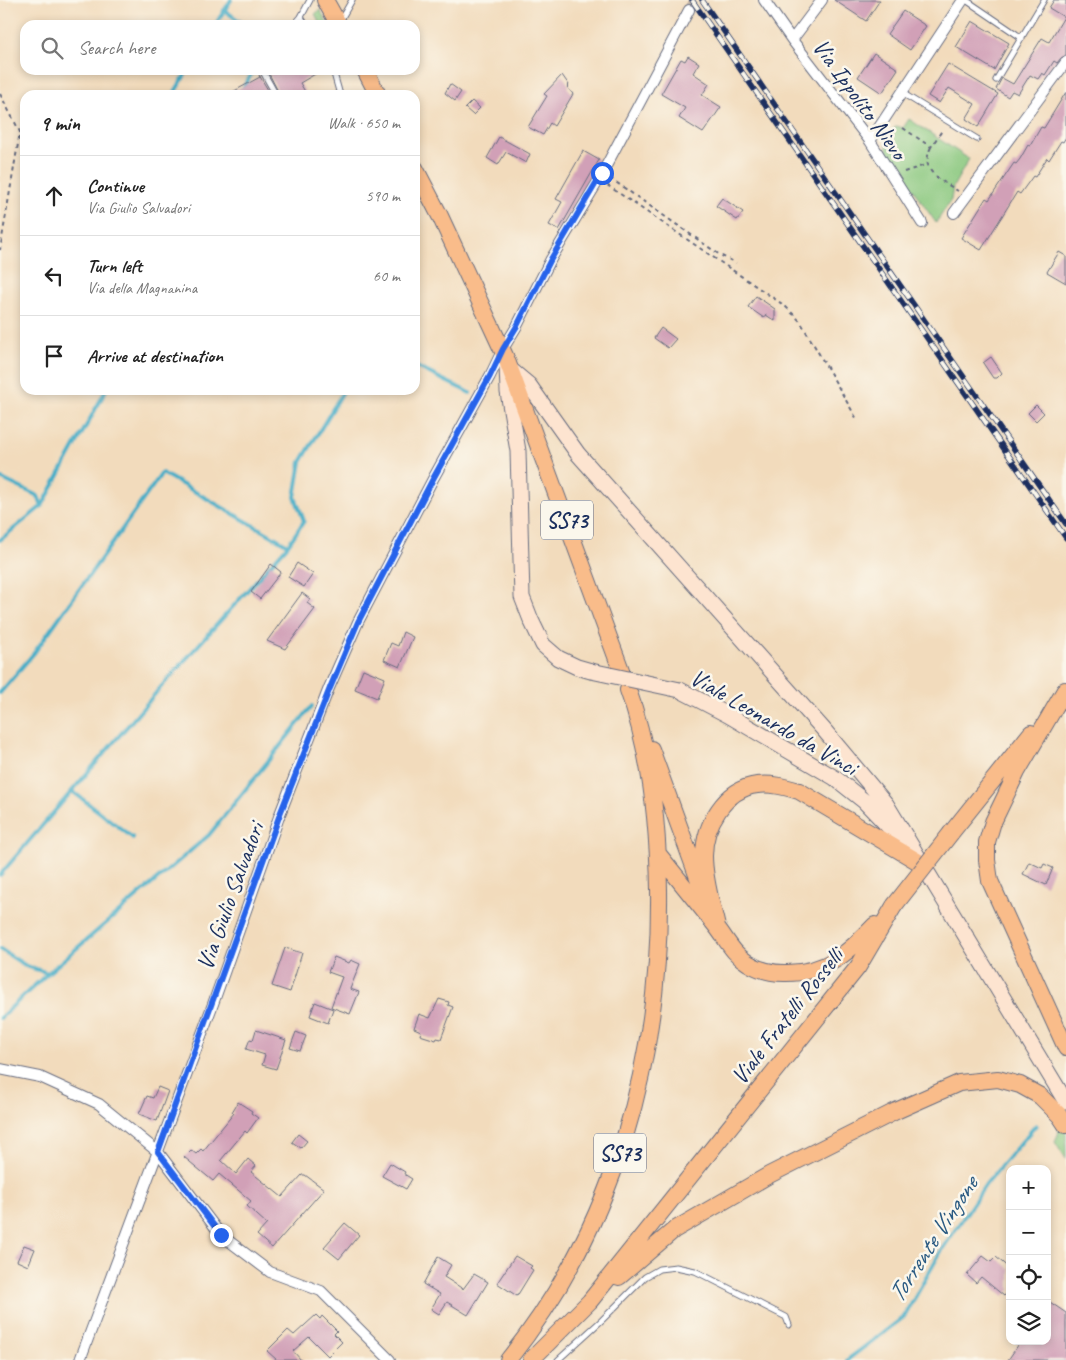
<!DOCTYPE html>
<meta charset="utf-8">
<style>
body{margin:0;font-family:Caveat,sans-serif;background:#f6f6f6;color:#222}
.controls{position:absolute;right:15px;bottom:15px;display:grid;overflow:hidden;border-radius:10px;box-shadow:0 2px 8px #0003}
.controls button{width:45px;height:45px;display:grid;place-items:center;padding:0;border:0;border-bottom:1px solid #e0e0e0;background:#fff;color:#222;font:25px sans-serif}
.stop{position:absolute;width:15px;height:15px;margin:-11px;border:4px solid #2563eb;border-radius:50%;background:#fff}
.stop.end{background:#2563eb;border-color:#fff;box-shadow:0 1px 5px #0008}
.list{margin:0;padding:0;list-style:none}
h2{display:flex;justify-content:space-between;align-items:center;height:65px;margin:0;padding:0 20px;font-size:21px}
h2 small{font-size:16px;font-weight:400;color:#767676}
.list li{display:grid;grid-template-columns:32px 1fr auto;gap:15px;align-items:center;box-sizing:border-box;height:80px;padding:0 20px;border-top:1px solid #e0e0e0}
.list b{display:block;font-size:19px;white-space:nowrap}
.list p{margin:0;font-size:16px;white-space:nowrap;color:#767676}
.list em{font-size:16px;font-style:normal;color:#767676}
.icon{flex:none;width:28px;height:28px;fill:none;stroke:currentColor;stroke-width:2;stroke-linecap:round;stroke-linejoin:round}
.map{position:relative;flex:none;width:1066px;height:1360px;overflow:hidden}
.search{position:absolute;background:#fff;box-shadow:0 2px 8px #0003;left:20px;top:20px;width:400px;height:55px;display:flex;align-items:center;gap:12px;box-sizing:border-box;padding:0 18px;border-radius:15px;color:#767676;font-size:19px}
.panel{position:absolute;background:#fff;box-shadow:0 2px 8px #0003;left:20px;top:90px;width:400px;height:305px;border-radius:15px}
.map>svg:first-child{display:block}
.green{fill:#8ac87f;stroke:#527c6e}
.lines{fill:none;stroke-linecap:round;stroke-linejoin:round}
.stream{stroke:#48aec7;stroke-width:4}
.building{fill:#d1a0b7}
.minor-tunnel{stroke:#c7b9a9;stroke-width:10;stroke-dasharray:10 5;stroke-linecap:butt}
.service-casing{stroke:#666b7f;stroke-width:7}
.minor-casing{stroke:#666b7f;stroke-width:12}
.secondary-casing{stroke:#666b7f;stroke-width:17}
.primary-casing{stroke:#666b7f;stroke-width:18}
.path{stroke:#666b7f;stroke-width:2;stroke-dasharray:4 4;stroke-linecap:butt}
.service{stroke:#fff;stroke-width:5}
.minor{stroke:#fff;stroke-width:10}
.secondary{stroke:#fde4d0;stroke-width:15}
.primary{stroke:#f9bc8a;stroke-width:16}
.rail-casing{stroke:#1b2f5e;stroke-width:5.5}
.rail{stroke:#fbf7ec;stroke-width:4;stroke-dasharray:11;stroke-linecap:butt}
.secondary-bridge-casing{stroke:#666b7f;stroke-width:17;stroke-linecap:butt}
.primary-bridge-casing{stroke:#666b7f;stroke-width:18;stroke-linecap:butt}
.secondary-bridge{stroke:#fde4d0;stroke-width:15}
.primary-bridge{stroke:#f9bc8a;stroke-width:16}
.route{stroke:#2563eb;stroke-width:6}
.labels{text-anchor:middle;stroke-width:5;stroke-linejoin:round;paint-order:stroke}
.shield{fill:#fbf7ec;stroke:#5e6b89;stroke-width:1}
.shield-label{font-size:22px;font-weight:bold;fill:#1b2f5e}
.street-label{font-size:24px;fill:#1b2f5e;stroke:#fbf7ec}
.water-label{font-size:25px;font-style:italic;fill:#2b5b83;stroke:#fbf7ec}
</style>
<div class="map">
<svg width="1066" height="1360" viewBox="0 0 1066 1360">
<rect width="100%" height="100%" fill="#fbf7ec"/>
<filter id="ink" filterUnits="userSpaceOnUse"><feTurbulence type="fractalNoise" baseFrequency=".02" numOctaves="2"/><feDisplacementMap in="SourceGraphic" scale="10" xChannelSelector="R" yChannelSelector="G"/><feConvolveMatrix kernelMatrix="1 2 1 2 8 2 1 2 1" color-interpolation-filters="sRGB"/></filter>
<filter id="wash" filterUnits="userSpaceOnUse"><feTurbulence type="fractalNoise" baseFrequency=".0096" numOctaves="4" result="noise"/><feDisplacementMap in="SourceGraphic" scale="20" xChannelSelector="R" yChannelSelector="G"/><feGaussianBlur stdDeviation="1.12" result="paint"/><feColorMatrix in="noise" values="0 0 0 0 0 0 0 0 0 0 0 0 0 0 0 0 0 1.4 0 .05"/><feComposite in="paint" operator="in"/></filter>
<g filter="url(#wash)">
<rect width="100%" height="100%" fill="#f2dbbc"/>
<path class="green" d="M320,10L329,25H321L315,14Z
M909,119L969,159L953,187L951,200L936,223L887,152C887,140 886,133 897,126L903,128Z
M1055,1117L1066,1133V1160L1055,1142C1060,1132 1060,1126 1055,1117Z"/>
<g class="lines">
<path class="stream" d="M224,10L245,25
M215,25L231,0
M173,95L188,70
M239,95L254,70
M415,261L419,264L415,271
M415,366L470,393
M0,478L38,496L42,506
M0,540L42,506L106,390
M0,693L34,653L162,473L288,545
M72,791L133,838
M0,875L161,687L288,545L304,521L295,497L301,462L344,390
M0,949L26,966L48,973
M0,1018L48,973L209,835L312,706
M847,1360L904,1317L941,1251L986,1184L1036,1125"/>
</g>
<g id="blocks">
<path class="building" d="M834,0H880L866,21Z
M1054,0H1066V55L1061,58L1057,63L1054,61L1045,75L1042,73L1038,79L1030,75L1018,94L1012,91L1008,97L996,89L1002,78L1013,84L1042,38L1049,42L1064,17L1049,8Z
M903,11L926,26L910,50L887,34Z
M972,21L1009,43L994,70L956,47Z
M874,53L898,69L882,93L858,77Z
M688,56L699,63L693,73L709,84L702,95L721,107L703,133L679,118L685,108L661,94L681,59L685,61Z
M948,64L998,94L978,127L966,119L975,104L949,88L939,103L928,96Z
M267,70H322L300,83L307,95H280Z
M259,75L271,95H227L260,77Z
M562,75L569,85L567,87L573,94L554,126L550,123L543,135L528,127L547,96L544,94Z
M450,84L461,92L455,101L445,93Z
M1066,92V137L1063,142L1061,141L1049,160L1047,158L1035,177L1033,176L1020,194L1017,192L981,250L961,238L986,198L989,200L1014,163L1016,164L1020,159L1028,145L1030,146L1041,127L1044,128Z
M472,101L480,108L473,115L465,108Z
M499,137L530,154L526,163L506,152L498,165L487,158Z
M583,151L599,160L559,230L549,225L562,202L556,199Z
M722,198L743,212L737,220L716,206Z
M1059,252L1066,256V283L1047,272Z
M756,296L775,309V321L766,315L764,318L748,307Z
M661,328L676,339L668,348L654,338Z
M991,357L1002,373L997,378H993L983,363Z
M1036,405L1044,413L1036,421L1028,413Z
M297,563L313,574L304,587L288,577Z
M271,564L281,572L260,599L251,592Z
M302,593L310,599L307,603L315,609L285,649L267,641Z
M403,632L413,637L400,667L384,660L391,643L398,646Z
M363,669L385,678L377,698L355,689Z
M1029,862L1042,868L1044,864L1053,868L1046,885L1023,874Z
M285,948L302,953L290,992L272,986Z
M334,957L349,963L351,960L360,964L350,989L359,992L350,1014L331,1007L342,977L328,972Z
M439,999L449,1002L448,1005L453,1007L441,1039L437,1038L436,1040L420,1035L421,1031L414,1028L419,1014L430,1018Z
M315,1002L333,1009L328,1023L310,1016Z
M256,1030L286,1040L276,1069L262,1065L265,1055L246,1049L250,1039L253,1040Z
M296,1032L306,1036L300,1051L290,1048Z
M158,1087L168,1091L157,1121L139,1114L147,1096L153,1098Z
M238,1102L252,1111L251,1113L258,1118L247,1133L245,1131L221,1160L236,1174L248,1159L256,1166L251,1172L282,1197L302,1175H305L324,1189L272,1248L257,1235L267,1224L247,1206L251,1201L219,1174L213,1181L184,1157L191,1150L196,1154L201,1149L203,1151L234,1113L232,1112Z
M298,1134L307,1141L301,1148L292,1142Z
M390,1163L405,1172L404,1174L412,1179L406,1189L382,1176Z
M345,1223L359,1235L339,1259L324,1247Z
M24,1245L35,1249L28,1266L17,1261Z
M515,1256L532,1266L530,1268L533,1270L517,1296L497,1283Z
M983,1256L991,1262L996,1257L1010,1269V1290L1004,1296L981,1277L976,1283L967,1275Z
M438,1257L451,1265L444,1277L463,1289L474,1274L488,1282L468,1315L447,1302L439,1314L431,1309L440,1294L423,1284Z
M1047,1300L1066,1313V1360H1008L1021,1341H1047Z
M316,1315L320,1319L322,1316L337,1331L334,1334L342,1342L328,1356L309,1337L293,1351L301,1360H277L267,1351L288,1330L294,1335Z"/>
</g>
</g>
<g filter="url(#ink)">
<use href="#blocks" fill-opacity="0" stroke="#666b7f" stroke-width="1"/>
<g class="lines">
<path class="minor-tunnel" d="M689,10L695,0"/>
<defs>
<path id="service" d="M966,0L1022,38
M340,21L352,0
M294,25L301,17
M306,25L301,17L310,0
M262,70L276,95
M333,70L340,95
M996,80L1044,0
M902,93L977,139
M558,1360L602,1320L645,1277L659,1269L676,1267L695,1271L786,1317L789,1325"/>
<path id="minor" d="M764,0L792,40L870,141L922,223
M792,40L822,0
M870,141L963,0
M954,213L1066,62
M0,1069L40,1077L99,1104L158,1152L221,1235L270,1272L321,1291L390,1360
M80,1360L213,1004L280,814L329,688L358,622L434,477L490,376L503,349L517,326L551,259L597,183L689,10"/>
<path id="secondary" d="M507,365L508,392L518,451L522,597L531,620L543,645L558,658L577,667L591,671
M511,370L529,385L578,454L824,730L886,804L1066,1102
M680,690L728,715L835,778L864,801L889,827L903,836"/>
<path id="primary" d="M325,0L339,25
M365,70L378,95
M415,168L440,216L506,358L621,670
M1065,690L1017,772L993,822L987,842V860L990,881L1066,1048
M651,749L701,886
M951,833L1031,733
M659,855C678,879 697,902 716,926C727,940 733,954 748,963C759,970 772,973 784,973C826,974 848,953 875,925
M717,927C712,904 704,880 704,856C704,825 725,789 757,785C771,783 785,787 799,791L922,864
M619,1277L674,1230L769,1175L896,1111L959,1083L998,1079L1020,1085L1040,1096L1060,1116L1066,1125
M508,1360C615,1226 661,1060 659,890C658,823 651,753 628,690
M531,1360L590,1301L858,967L894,906"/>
</defs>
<use href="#service" class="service-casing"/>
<use href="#minor" class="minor-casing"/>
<use href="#secondary" class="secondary-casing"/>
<use href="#primary" class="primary-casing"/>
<path class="path" d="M0,94L20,132L0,250
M903,128L931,147L943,129
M931,147C919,172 940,179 958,191
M904,172L928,164
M610,178L720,255L736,263
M607,185L785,306L800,321L858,421"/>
<use href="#service" class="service"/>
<use href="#minor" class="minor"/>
<use href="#secondary" class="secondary"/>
<use href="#primary" class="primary"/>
<defs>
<path id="rail" d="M692,0L1066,538
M702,0L1066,524"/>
</defs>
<use href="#rail" class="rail-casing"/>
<use href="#rail" class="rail"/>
<defs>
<path id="secondary-bridge" d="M591,671L680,690"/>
<path id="primary-bridge" d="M894,906L951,833"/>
</defs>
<use href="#secondary-bridge" class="secondary-bridge-casing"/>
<use href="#primary-bridge" class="primary-bridge-casing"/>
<use href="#secondary-bridge" class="secondary-bridge"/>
<use href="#primary-bridge" class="primary-bridge"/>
</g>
</g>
<g class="lines" filter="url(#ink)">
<path class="route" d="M221,1235L158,1152L280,814L330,688L358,622L434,477L490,376L503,349L517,326L551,259L602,173"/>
</g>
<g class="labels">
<g class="shield">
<rect x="541" y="500.5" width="52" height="39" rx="4"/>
<rect x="594" y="1133.5" width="52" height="39" rx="4"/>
</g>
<g class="shield-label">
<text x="567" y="528">SS73</text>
<text x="620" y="1161">SS73</text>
</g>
<g class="street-label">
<text transform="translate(860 99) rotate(54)" y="8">Via Ippolito Nievo</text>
<text transform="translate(774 722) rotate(30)" y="8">Viale Leonardo da Vinci</text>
<text transform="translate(230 896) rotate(-70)" y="8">Via Giulio Salvadori</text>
<text transform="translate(787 1016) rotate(-52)" y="8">Viale Fratelli Rosselli</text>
</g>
<g class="water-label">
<text transform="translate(932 1239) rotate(-57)" y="9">Torrente Vingone</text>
</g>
</g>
</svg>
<div class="controls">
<button>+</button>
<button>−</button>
<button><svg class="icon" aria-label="locate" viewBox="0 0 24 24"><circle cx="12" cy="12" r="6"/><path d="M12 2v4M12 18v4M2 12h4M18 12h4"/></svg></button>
<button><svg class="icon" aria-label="layers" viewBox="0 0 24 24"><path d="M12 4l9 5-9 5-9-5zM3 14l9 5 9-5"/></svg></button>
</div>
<div class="stop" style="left:602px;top:173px"></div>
<div class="stop end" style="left:221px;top:1235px"></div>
<div class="search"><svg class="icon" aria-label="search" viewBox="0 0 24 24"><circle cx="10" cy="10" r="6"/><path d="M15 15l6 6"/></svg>Search here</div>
<section class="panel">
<h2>9 min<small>Walk · 650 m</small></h2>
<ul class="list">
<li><svg class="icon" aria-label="ahead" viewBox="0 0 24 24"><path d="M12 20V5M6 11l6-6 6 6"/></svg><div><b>Continue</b><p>Via Giulio Salvadori</p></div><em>590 m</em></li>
<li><svg class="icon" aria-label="left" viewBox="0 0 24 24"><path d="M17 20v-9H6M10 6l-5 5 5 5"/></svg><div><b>Turn left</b><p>Via della Magnanina</p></div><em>60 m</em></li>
<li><svg class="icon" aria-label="arrive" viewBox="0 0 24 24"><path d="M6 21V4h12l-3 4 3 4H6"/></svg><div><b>Arrive at destination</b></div></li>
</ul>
</section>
</div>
